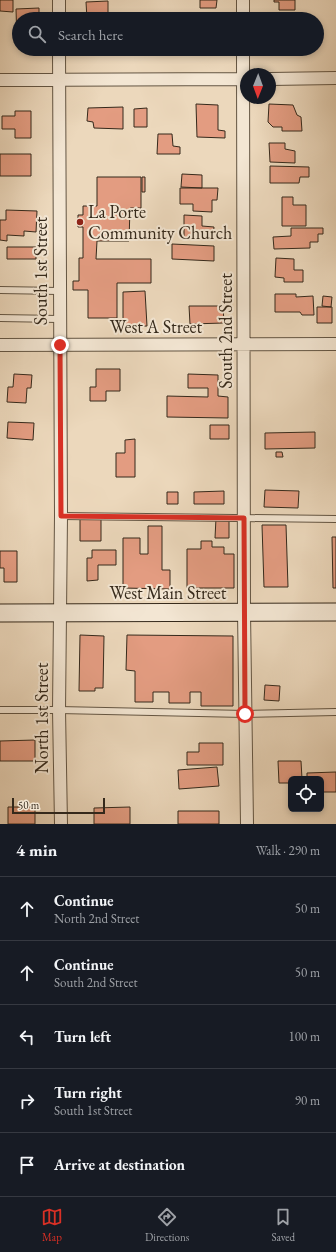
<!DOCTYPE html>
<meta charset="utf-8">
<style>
body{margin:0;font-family:"EB Garamond",serif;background:#242831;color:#f1f3f6}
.controls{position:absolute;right:12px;bottom:12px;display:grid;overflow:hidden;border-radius:6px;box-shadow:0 2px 6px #0003}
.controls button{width:36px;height:36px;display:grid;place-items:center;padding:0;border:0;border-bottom:1px solid #363941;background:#171b24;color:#f1f3f6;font:20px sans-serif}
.compass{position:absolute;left:240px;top:68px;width:36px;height:36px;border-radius:50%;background:#171b24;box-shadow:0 2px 6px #0003;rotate:181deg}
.scale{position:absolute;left:12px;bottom:10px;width:93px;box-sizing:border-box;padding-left:4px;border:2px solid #35291b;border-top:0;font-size:11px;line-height:14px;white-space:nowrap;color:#35291b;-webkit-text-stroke:3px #f3e6d3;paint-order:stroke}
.stop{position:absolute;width:12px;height:12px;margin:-9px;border:3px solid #d93025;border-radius:50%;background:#fff}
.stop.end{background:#d93025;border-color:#fff;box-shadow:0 1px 4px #0008}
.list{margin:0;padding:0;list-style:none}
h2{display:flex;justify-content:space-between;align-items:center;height:52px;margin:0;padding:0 16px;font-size:17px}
h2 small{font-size:13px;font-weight:400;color:#9ea1a6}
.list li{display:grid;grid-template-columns:26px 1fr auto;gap:12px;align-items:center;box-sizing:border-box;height:64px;padding:0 16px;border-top:1px solid #363941}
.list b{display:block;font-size:15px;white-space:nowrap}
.list p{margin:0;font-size:13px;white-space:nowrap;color:#9ea1a6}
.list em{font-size:13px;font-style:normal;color:#9ea1a6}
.icon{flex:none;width:22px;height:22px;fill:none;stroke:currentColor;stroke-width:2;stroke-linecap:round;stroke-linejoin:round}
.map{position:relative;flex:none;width:336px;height:824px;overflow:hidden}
.search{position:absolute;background:#171b24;box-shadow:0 2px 6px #0003;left:12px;right:12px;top:12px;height:44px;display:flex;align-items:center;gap:10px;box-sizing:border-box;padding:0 14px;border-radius:22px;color:#9ea1a6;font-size:15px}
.sheet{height:372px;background:#171b24}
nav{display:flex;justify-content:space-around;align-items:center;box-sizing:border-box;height:56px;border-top:1px solid #363941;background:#171b24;font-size:11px;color:#9ea1a6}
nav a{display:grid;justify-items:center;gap:2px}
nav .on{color:#d93025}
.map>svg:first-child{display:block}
.building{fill:#e39c81;stroke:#35291b}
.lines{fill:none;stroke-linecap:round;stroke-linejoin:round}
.service-casing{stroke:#635543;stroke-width:8}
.minor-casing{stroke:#635543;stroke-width:14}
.secondary-casing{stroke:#35291b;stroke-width:19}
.service{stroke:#f3e6d3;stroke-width:6}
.minor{stroke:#f3e6d3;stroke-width:12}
.secondary{stroke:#f3e6d3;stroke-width:17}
.route{stroke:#d93025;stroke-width:5}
.poi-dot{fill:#8f2418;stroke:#f3e6d3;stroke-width:1.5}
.labels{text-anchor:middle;stroke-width:4;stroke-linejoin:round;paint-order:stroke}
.poi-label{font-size:18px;fill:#35291b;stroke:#f3e6d3;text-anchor:start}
.street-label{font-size:18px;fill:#35291b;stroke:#f3e6d3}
</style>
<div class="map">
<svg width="336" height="824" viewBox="0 0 336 824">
<rect width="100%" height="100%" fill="#ecd8bc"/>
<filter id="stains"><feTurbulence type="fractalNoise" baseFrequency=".005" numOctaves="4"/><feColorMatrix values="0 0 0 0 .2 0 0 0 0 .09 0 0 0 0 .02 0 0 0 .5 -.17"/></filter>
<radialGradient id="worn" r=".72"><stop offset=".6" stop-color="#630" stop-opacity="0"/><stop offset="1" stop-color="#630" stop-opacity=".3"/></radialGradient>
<path class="building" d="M0,0H13V12L0,11Z
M200,0H217L216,8H200Z
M274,0H295V10H279V2H274Z
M108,1V14H102V19H87L86,2Z
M39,8V19H19V44H17L16,9Z
M190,49H216V51H190Z
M196,104L218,105V130L225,131V138L197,137Z
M269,104L293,105L297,115L301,117L302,131H282V127H273L268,122Z
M123,107V129L94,128L93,122L87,121L88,108Z
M147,108V127H134V109Z
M15,111H31V138H15V129H2V116H15Z
M158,134H172L173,146L180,147V154H157Z
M269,143H285V149L295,151V163L270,162Z
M0,154H31V176H0Z
M270,166L309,167V177H300L299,183H270Z
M182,174L202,175V188L181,187Z
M97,177H141V208H130L129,241H97L96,259H151V283H117V318H88V290H73V281H79V258H83V227H78V215H83V206H97Z
M142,177H145V192H142Z
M180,188H218L217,200H212V212L193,211V204H180Z
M282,197H293V205H306V226H282Z
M6,210L37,211L36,232L24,231V236L7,235V241L0,240V220H6Z
M184,215L202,216V226L214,227L213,239L184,238Z
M291,228H323V234H318V242H310V248L274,249L273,237L291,236Z
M172,244L214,246V261L172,259Z
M7,247H36V259H7Z
M276,258L294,259V270H303V282H284V278L275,277Z
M145,291L147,326L123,327V292Z
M275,294H296V297L313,296L314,315H302L300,312H275Z
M323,296L332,297L331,307L322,306Z
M189,306H223L224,323L190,324Z
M317,307H332V323H317Z
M96,369H120V391H106V401H90V387H96Z
M14,374L32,375L31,388H27L26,403L7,402L8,387H13Z
M188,374L218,375V396L228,397V418L167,417V396L208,397V388H188Z
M8,422L34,423L33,440L7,438Z
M210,425H229V439H210Z
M315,432V448L265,449V433Z
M135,439V477H116V453H125V440Z
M276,452H282L283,457H276Z
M265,490L299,491L298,508L264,507Z
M224,491V504H194V492Z
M167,492H178V504H167Z
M80,518H101V541H80Z
M216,518H229V538H215Z
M262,525H286L288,587H264Z
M148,526H162V570H170V589L123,588V538H140V554H148Z
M332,537H336V588H333Z
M201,541H212V547H224V554H234V588H187V549H201Z
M92,550H116V565H98V580L87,581V558H92Z
M0,551H17V582H4V568H0Z
M80,635L104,636L103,688H95V691H79Z
M127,635L233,636V706H201V692H190V703H169V692H153V702H135V671L126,670Z
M265,685L280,686L279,701L264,700Z
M35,740V761H0V741Z
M199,743H223V765H187V752H199Z
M278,761H301L302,779H291V783H279Z
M217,767L219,786L179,789L178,770Z
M336,772V792H321V779H307V773Z
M8,807H35V824H8Z
M130,807V824H94V808Z
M178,811H219V824H178Z"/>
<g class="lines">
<defs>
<path id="service" d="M0,290L59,291
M0,318L59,319
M61,516L336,519
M0,710H59L245,714L336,712"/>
<path id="minor" d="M59,0V19
M243,0V19
M59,49L61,516L59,710L61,824
M243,49L244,612L247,824
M270,79L336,78
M0,80L246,79
M0,345L336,344"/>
<path id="secondary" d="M0,613L336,612"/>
</defs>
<use href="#service" class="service-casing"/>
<use href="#minor" class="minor-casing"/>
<use href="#secondary" class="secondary-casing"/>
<use href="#service" class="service"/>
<use href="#minor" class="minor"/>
<use href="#secondary" class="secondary"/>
</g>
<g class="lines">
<path class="route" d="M60,345L61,516L244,518L245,714"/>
</g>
<circle class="poi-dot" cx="80" cy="222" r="4"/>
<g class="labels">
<g class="poi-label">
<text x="88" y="218">La Porte<tspan x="88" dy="21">Community Church</tspan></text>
</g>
<g class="street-label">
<text transform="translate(41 271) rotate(-90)" y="6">South 1st Street</text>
<text x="156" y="333">West A Street</text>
<text transform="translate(226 331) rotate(-90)" y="6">South 2nd Street</text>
<text x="168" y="599">West Main Street</text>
<text transform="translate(42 718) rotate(-90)" y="6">North 1st Street</text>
</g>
</g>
<rect width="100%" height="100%" filter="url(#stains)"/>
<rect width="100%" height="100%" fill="url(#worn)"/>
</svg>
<div class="controls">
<button><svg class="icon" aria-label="locate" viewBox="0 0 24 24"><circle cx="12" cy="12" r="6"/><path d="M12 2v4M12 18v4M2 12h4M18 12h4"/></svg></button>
</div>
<svg class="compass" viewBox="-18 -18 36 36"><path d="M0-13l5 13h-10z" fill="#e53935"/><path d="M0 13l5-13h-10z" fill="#9ea1a6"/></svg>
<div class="scale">50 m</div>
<div class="stop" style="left:245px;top:714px"></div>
<div class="stop end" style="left:60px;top:345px"></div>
<div class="search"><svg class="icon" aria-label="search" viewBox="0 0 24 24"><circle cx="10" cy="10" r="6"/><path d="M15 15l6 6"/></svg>Search here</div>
</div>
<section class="sheet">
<h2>4 min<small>Walk · 290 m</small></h2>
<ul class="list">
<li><svg class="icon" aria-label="ahead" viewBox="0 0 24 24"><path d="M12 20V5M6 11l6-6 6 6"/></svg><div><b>Continue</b><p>North 2nd Street</p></div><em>50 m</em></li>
<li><svg class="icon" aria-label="ahead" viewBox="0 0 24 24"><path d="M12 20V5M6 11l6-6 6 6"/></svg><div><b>Continue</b><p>South 2nd Street</p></div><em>50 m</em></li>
<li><svg class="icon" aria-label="left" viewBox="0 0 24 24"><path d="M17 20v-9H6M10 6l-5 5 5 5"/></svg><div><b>Turn left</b></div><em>100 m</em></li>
<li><svg class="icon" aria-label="right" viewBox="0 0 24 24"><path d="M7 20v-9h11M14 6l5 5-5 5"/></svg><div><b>Turn right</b><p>South 1st Street</p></div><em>90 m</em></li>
<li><svg class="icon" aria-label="arrive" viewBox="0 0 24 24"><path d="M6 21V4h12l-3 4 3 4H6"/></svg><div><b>Arrive at destination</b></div></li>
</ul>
</section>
<nav>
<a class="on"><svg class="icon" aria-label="map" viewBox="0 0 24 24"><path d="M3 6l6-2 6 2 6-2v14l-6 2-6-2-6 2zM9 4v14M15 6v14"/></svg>Map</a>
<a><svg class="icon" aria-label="directions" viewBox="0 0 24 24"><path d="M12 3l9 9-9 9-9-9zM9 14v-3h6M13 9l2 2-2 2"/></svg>Directions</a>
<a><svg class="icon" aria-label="saved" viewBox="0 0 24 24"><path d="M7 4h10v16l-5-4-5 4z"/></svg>Saved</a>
</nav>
